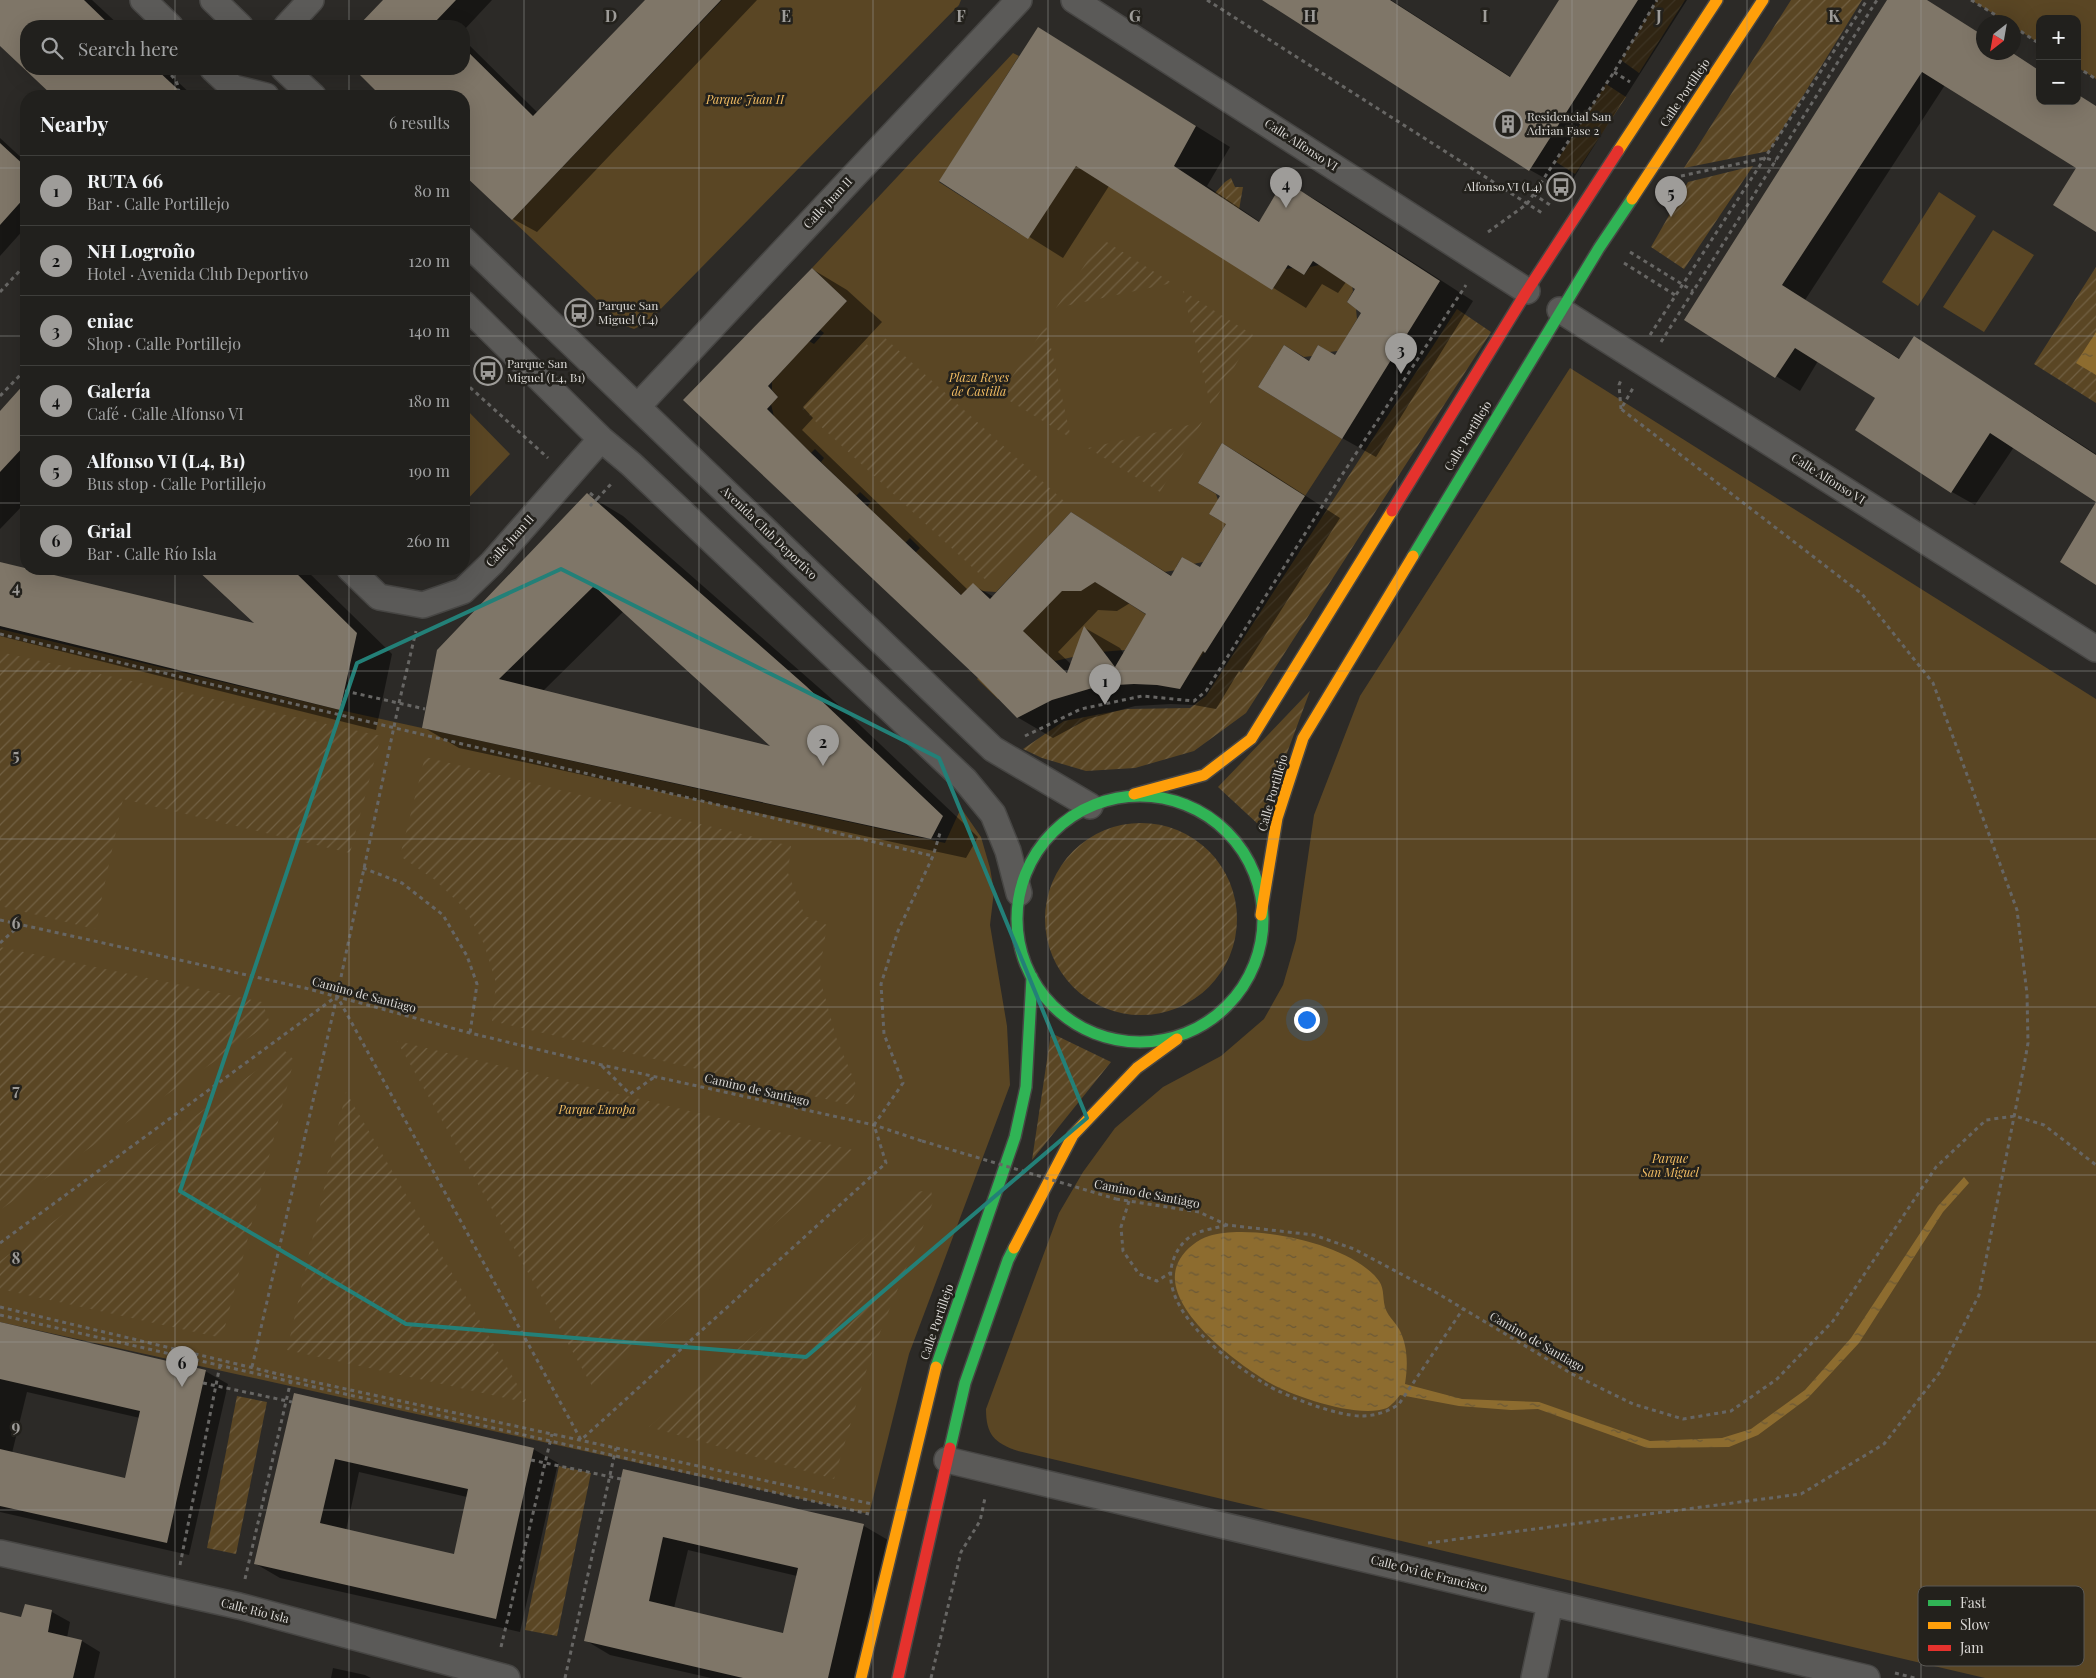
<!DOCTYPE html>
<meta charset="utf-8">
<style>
body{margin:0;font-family:"Playfair Display",serif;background:#2d2d2a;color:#f1f3f6}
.controls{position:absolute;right:15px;top:15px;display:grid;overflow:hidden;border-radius:10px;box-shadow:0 5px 20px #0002}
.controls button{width:45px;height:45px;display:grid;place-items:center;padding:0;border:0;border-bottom:1px solid #3e3e3b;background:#21201d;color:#f1f3f6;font:25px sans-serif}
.compass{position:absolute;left:1976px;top:15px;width:45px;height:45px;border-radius:50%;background:#21201d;box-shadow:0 5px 20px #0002;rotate:211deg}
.you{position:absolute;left:1306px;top:1019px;width:18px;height:18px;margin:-12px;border:4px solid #fff;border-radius:50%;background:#1a73e8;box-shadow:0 0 0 8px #1a73e833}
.badge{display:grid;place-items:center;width:32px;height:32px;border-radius:50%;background:#9e9c99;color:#111;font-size:16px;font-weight:700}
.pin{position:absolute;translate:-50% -41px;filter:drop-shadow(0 1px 2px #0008)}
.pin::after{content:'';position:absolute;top:26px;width:18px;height:15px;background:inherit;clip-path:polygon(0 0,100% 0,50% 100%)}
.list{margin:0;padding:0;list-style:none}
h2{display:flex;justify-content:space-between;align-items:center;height:65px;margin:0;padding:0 20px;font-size:21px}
h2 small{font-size:16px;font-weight:400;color:#a2a3a4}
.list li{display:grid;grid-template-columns:32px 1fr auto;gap:15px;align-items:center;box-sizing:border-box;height:70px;padding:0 20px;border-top:1px solid #3e3e3b}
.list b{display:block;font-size:19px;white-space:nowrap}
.list p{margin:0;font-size:16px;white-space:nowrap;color:#a2a3a4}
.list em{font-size:16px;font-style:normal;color:#a2a3a4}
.icon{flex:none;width:28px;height:28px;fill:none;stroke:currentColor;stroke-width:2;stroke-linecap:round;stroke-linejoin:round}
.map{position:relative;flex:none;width:2096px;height:1678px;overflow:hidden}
.search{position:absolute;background:#21201d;box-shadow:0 5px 20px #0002;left:20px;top:20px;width:450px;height:55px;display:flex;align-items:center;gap:12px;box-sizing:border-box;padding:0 18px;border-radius:20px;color:#a2a3a4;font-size:19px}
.panel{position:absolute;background:#21201d;box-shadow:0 5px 20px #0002;left:20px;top:90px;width:450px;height:485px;border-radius:20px}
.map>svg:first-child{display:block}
.park{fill:#5a4624}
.garden{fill:url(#garden-furrows)}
.water{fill:url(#water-ripples)}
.shadow{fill:#0007;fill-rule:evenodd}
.building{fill:#7f7668;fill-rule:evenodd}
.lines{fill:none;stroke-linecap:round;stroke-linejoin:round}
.street-casing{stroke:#474644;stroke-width:28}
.fast-casing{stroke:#474644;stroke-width:14}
.slow-casing{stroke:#474644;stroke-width:14}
.jam-casing{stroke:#474644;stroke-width:14}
.path{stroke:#676664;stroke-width:3;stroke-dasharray:4 4;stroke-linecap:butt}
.street{stroke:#5b5a58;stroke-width:25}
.fast{stroke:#30b455;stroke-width:11}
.slow{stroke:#ff9f0a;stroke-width:11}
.jam{stroke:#e5322d;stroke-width:11}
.path-bridge{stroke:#676664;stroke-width:3;stroke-dasharray:4 4;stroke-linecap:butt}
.marked{fill:none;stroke:#238078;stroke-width:4;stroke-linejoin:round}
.grid{fill:none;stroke:#9e9c99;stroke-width:1;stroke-opacity:0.55}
.labels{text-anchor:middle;stroke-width:5;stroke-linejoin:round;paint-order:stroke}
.street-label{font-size:12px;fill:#dbd9d6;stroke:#23211c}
.park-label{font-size:12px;font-style:italic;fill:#f5bf64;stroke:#23211c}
.poi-label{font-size:12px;fill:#dbd9d6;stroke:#23211c;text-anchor:start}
.key{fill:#23211c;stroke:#5a5854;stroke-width:1}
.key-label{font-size:14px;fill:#dbd9d6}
.grid-label{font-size:16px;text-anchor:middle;font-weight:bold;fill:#9e9c99;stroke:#23211c;stroke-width:5;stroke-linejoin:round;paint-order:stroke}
</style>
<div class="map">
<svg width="2096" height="1678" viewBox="0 0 2096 1678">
<defs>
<pattern id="garden-furrows" width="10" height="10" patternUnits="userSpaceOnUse" patternTransform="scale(1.25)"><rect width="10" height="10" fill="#5a4624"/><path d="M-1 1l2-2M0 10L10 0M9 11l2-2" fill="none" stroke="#716043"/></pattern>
<pattern id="water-ripples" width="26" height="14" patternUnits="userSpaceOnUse" patternTransform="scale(1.25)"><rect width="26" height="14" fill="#8d6c2f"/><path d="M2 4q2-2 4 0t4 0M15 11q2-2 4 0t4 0" fill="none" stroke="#6b5937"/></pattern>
</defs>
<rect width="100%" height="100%" fill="#2c2a27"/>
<path class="park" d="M722,0H961L959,5L648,322L634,329L623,325L512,220Z
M1971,0H2096V79L2077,67V19H2040V44L2014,27V22H2007Z
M1013,53L1019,56L939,182L1020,234L1043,114L1272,290L1285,269L1293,268L1304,275L1310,267L1319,265L1352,286L1353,291L1347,302L1356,309L1357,319L1338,351L1329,352L1318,345L1312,356L1304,357L1284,345L1258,387L1342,439L1305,496L1222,443L1198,483L1216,494L1219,503L1209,514L1219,520L1230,517L1203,562L1193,564L1182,557L1176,567L1177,570L1164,572L1071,512L996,592L981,591L966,599L915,553L920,548L910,538L905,543L867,507L871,502L860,492L856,496L821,462L824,458L815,449L811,453L774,417L771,404L778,397L772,390V382L809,341L814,344L824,333L819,329L847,301L812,268Z
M1939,192L1976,216L1918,306L1882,282Z
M1993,230L2034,255L1984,332L1943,307Z
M1570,368L2096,699V1678H1985L1018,1451C994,1443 986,1434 986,1409L1059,1213L1083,1172L1115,1128L1163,1087L1221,1056L1264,1019L1283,985L1296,940L1314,815L1360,696Z
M464,407L510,454L464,503Z
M1094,581L1204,652L1193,668L1135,633L1125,650L1100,652L1098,645L1090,638L1077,656L1055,661L1043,651L998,699L977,679L1066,586L1079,591Z
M0,629L340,710L945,843L961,808L981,837L990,868L994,891L990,925L1007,1026L1010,1085L909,1354L869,1514L0,1322Z"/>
<path class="garden" d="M1657,0H1685L1639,73L1621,60Z
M1791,0H1862L1769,151L1684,168Z
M1606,84L1626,97L1575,174L1556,162Z
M1753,166L1684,269L1651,247L1688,182Z
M1231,178L1235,187H1243L1239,210L1215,193L1225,182Z
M1102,239L1172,283L1056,308Z
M2096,267V403L2034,364Z
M1183,291L1253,335L1211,407Z
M1457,309L1491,332L1246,713L1194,751L1135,768L1086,771L1042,758L1023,749L1064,721L1127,709L1190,708L1206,696Z
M1046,325L1071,438L1000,395Z
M885,338L1065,502L988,582L800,407L862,339L873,351Z
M1202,422L1160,492L1088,448Z
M0,652L381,736L350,853L123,799L95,929L0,906Z
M1310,691L1260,826L1218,787Z
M425,757L791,846L788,873L805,916L827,925L819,975L836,1037L857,1087L851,1105L492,1021L496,983L484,944L466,910L435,880L400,856Z
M1045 919a96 96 0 1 1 192 0a96 96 0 1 1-192 0Z
M0,947L262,1002L270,1023L0,1210Z
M1051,1033L1111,1062L1032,1160Z
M397,1041L857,1151L592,1386Z
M284,1050L294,1060L222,1338L0,1289V1261Z
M346,1092L528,1403L287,1350Z
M931,1190L933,1202L871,1355L834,1479L649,1427L916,1192Z
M237,1396L267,1402L236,1554L207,1548Z
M559,1466L591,1473L557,1636L525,1630Z"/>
<path class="water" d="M2096,332V375L2076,363Z
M1964,1177L1969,1183L1943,1212L1859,1343L1808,1398L1758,1435L1729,1447L1647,1448L1538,1409L1511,1410L1459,1406L1400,1395C1397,1399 1392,1405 1387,1408C1359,1419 1295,1397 1270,1383C1239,1365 1153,1303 1180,1259C1186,1249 1198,1239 1209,1236C1251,1223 1352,1243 1379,1281C1385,1289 1382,1301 1386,1310C1389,1317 1395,1322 1399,1329C1408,1346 1408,1365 1405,1384L1462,1399L1539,1402L1650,1441L1722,1438L1751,1429L1805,1390L1851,1338L1938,1206Z"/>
<path class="shadow" d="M0,0H92L120,26H26V69H164L193,96H54L0,44Z
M384,0H492L464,30V26H359Z
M647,0H757L537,232L513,219L464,173V96H383L356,69H464V40L538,113Z
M1264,0H1391L1511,77L1560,0H1687L1566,190L1530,170Z
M1889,0H1926L2040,101L2096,106V230L2077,167L1945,85L1805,300L1900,359L1914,337L2096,454V501L2014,447L1975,505L1952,492L1876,398L1818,361L1800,391L1686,320Z
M1038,28L1230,147L1207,186L1260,222L1284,182L1318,201L1473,301L1376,457L1342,438L1284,346L1310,361L1336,356L1363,312L1357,288L1346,282L1338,293L1322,284L1306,308L1109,186L1063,258L940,181Z
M0,138L26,162V227L0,256Z
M812,269L847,290L882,322L803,407L813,418L802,430L968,590L973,585L994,597L1071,513L1172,576L1200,568L1227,524L1222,496L1223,444L1258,465L1340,518L1241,673L1239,671L1216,709L1194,705L1171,704L1135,706L1088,719L1053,738L1017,717L979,677L685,400ZM1130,603L1147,614L1124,654L1120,648L1085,628L1072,665L1058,652L1098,610L1117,611Z
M26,384V502L0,529V412Z
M588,495L623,516L842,708L978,837L966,858L459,748L423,727ZM624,611L774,749L543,691Z
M0,563L258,625L198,569H305L392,654L376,730L0,636Z
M0,1323L205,1371L228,1384L189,1555L0,1512ZM27,1392L140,1418L126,1480L12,1453Z
M295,1395L533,1449L558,1463L520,1632L280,1578L256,1564ZM359,1472L467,1497L455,1555L346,1530Z
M624,1470L864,1526L888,1540L856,1678H711L610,1655L585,1640ZM688,1550L797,1576L784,1634L674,1608Z
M26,1605L52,1612L70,1622L67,1638L82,1641L100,1652L94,1678H0V1613L22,1619Z
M333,1668L365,1675L371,1678H331Z"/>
<path class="building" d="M0,0H84L111,26H26V69H156L185,96H53L0,46Z
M383,0H456L436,21L442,26H358Z
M645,0H721L512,220L464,175V96H381L354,69H464V48L533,116Z
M1262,0H1390L1510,77L1559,0H1638L1529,171Z
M1887,0H1927L1984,36V52H2011L2040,71V101H2077V94L2096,106V232L2053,205L2076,168L1922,72L1782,285L1899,359L1914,336L2096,455V502L1990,433L1951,493L1855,430L1875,398L1795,348L1775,378L1684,320Z
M1038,27L1196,126L1174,166L1259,222L1284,180L1440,281L1342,439L1258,387L1284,345L1309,361L1318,345L1335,355L1361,313L1347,302L1355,289L1313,261L1304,275L1288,265L1272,290L1076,166L1028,239L939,181Z
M0,143L26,167V196L0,225Z
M812,268L847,301L768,386L778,397L767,409L811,453L961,595L973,583L990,599L1071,512L1171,576L1182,557L1200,567L1226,524L1209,514L1220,496L1198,483L1222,443L1305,496L1205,653L1203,651L1180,689L1157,685L1134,684L1099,686L1052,700L1017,718L978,678L683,400ZM1095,582L1146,614L1115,667L1084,626L1067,673L1023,631L1062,591H1081Z
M26,382V444L0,472V411Z
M587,493L806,686L943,816L931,839L422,728L437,650ZM594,586L770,746L499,679Z
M2096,502V585L2060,562Z
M0,562L254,623L196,569H292L357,633L340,710L0,626Z
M0,1322L206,1370L167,1543L0,1506V1449L125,1478L140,1411L0,1379Z
M294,1393L534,1448L496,1619L254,1564ZM335,1459L468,1489L454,1554L320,1523Z
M623,1469L864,1524L828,1678H743L584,1641ZM663,1537L798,1568L783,1633L649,1601Z
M25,1604L52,1610L48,1632L82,1640L73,1678H0V1612L21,1617Z"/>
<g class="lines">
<defs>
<path id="street" d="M143,0L170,26
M213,0L240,26
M1074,0L1527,291
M287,26L311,0
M213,69L242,96
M284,69L313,96
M234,88L266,96
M464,240L993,749L1090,806
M464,304L601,439L631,464L965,780L993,814L1008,851L1019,893
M1560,310L2096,649
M638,406L1019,0
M350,569L379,597L423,605L463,591L492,563L601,439
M947,1460L1867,1678
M0,1553L239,1606L507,1678
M1534,1678L1550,1604"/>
<path id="fast" d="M1413,556L1599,248L1632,199
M1017 919a123 123 0 1 1 246 0a123 123 0 1 1-246 0Z
M936,1367L1015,1137L1026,1087L1032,977
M950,1448L965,1383L1008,1260L1014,1248"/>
<path id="slow" d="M1618,151L1717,0
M1632,199L1763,0
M1134,794L1204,775L1251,739L1392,511
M1261,915L1277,818L1303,738L1413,556
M1014,1248L1073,1135L1137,1068L1177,1039
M861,1678L936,1367"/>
<path id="jam" d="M1392,511L1527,291L1618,151
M898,1678L950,1448"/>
</defs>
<use href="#street" class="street-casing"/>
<use href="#fast" class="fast-casing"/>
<use href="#slow" class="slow-casing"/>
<use href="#jam" class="jam-casing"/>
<path class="path" d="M1207,0L1542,213
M1971,0L2007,22
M2014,27L2040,44
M2077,67L2096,79
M170,69L168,71L176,81L179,88L177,96
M1614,72L1630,82
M1681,176L1765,158L1776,161
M1533,194L1550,205
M1488,232L1527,204L1614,72L1657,0
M1630,252L1693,291
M1624,263L1675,295
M0,292L26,264
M1650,335L1867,0
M1661,342L1877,0
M464,382L548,458
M0,396L26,369
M1621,409L1619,385L1621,380
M590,493L597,499L590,506
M597,499L612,483
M0,634L933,856
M345,691L425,709
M1025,736L1081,709L1142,696L1194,701L1206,691L1340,478L1466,285
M363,868L402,883L443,915L467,956L477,984L470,1033
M0,920L305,988L470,1033L602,1065L874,1125L922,1141
M0,943L20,925
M602,1066L630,1094L656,1076
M1116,1199L1199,1212L1227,1225L1314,1235L1354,1249L1437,1293L1572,1374L1633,1404L1683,1419L1731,1411L1777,1379L1833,1321L1936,1167L1986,1120L2015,1116L2044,1125L2096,1165
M1129,1201L1121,1227L1123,1251L1139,1274L1157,1281L1170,1273
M1227,1225C1217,1228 1200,1230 1191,1236C1181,1243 1175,1253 1172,1264C1160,1312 1231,1364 1267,1385C1287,1397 1338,1416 1361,1416C1375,1416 1388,1412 1399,1404L1463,1309
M0,1243L337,996L581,1440L886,1163L874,1125L903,1083L884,1034L881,984L898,931L933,856L940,833
M0,1307L291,1377L872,1504
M0,1315L869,1514
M252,1367L337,996L399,703L416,631
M203,1383L292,1402
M531,1460L621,1479
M1428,1543L1801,1494L1884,1444L1940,1372L1979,1295L2024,1066L2028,1043L2027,994L2017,910L1933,683L1862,594L1621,409L1633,388
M180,1565L221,1360
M245,1579L291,1380
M501,1647L552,1434
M1895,1673L1915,1678
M565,1678L616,1448
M931,1678L961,1552L980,1521L985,1498"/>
<use href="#street" class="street"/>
<use href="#fast" class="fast"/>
<use href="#slow" class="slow"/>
<use href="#jam" class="jam"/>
<path class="path-bridge" d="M922,1141L1116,1199"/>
</g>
<path class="marked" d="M561,569L939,758L1087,1118L806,1357L406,1324L180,1191L357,663Z"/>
<path class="grid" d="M175,0V26M349,0V26M524,0V1678M699,0V1678M873,0V1678M1048,0V1678M1223,0V1678M1397,0V1678M1572,0V1678M1747,0V1678M1921,0V1678M175,69V96M349,69V96M0,168H26M464,168H2096M0,336H26M464,336H2096M0,503H26M464,503H2096M175,569V1678M349,569V1678M0,671H2096M0,839H2096M0,1007H2096M0,1175H2096M0,1342H2096M0,1510H2096"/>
<defs>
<symbol id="building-ring" viewBox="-11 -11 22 22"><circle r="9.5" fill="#23211c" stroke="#9e9c99" stroke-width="1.5"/><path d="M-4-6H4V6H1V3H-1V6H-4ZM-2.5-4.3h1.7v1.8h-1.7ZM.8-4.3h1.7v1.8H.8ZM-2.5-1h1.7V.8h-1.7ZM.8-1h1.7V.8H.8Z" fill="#9e9c99"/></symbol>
<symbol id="bus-ring" viewBox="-11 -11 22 22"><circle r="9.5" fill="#23211c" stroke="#9e9c99" stroke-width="1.5"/><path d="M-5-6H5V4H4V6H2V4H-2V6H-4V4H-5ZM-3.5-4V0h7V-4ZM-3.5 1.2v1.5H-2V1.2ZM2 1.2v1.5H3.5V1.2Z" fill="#9e9c99"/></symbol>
</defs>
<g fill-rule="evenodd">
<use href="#building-ring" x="1492" y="108" width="32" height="32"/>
<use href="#bus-ring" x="1545" y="171" width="32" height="32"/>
<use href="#bus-ring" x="563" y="297" width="32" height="32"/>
<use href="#bus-ring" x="472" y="355" width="32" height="32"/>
</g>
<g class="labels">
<g class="street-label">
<text transform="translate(1685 93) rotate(-56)" y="4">Calle Portillejo</text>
<text transform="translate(1301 145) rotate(33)" y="4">Calle Alfonso VI</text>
<text transform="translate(828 203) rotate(-47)" y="4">Calle Juan II</text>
<text transform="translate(1468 436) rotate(-59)" y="4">Calle Portillejo</text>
<text transform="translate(1828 479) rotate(32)" y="4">Calle Alfonso VI</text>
<text transform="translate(769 533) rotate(44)" y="4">Avenida Club Deportivo</text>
<text transform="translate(510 541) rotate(-48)" y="4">Calle Juan II</text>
<text transform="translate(1273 793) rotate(-74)" y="4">Calle Portillejo</text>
<text transform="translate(364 995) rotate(15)" y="4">Camino de Santiago</text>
<text transform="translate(757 1090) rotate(13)" y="4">Camino de Santiago</text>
<text transform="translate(1147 1194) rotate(11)" y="4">Camino de Santiago</text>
<text transform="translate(937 1322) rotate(-71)" y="4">Calle Portillejo</text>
<text transform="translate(1537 1342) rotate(30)" y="4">Camino de Santiago</text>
<text transform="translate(1429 1574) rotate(14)" y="4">Calle Ovi de Francisco</text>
<text transform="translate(255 1611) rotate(14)" y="4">Calle Río Isla</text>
</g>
<g class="park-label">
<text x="745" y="104">Parque Juan II</text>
<text x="979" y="382">Plaza Reyes<tspan x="979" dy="14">de Castilla</tspan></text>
<text x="597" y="1114">Parque Europa</text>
<text x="1670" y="1163">Parque<tspan x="1670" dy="14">San Miguel</tspan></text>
</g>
<g class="poi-label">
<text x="1527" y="121">Residencial San<tspan x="1527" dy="14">Adrian Fase 2</tspan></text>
<text x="1542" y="191" text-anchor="end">Alfonso VI (L4)</text>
<text x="598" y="310">Parque San<tspan x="598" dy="14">Miguel (L4)</tspan></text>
<text x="507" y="368">Parque San<tspan x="507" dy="14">Miguel (L4, B1)</tspan></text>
</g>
</g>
<rect x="1918" y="1586" width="166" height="80" rx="8" class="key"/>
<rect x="1928" y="1600" width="23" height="6" fill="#30b455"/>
<rect x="1928" y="1622" width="23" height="7" fill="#ff9f0a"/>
<rect x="1928" y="1645" width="23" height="6" fill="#e5322d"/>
<g class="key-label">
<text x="1960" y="1608">Fast</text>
<text x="1960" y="1630">Slow</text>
<text x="1960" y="1653">Jam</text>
</g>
<g class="grid-label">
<text x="611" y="22">D</text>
<text x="786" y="22">E</text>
<text x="961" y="22">F</text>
<text x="1135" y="22">G</text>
<text x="1310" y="22">H</text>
<text x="1485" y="22">I</text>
<text x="1659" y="22">J</text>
<text x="1834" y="22">K</text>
<text x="16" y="593">4</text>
<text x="16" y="761">5</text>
<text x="16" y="929">6</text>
<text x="16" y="1096">7</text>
<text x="16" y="1264">8</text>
<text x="16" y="1432">9</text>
</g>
</svg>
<div class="controls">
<button>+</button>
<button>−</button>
</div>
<svg class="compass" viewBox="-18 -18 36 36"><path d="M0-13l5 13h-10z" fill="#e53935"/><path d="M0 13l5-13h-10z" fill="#a2a3a4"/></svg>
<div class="you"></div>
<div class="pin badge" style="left:1105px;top:705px">1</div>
<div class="pin badge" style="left:823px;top:766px">2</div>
<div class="pin badge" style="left:1401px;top:374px">3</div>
<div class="pin badge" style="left:1286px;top:208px">4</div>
<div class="pin badge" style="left:1671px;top:217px">5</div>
<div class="pin badge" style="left:182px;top:1387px">6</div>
<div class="search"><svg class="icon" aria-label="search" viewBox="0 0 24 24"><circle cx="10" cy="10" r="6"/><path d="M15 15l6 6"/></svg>Search here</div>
<section class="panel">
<h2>Nearby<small>6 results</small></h2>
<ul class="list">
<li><span class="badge">1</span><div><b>RUTA 66</b><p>Bar · Calle Portillejo</p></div><em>80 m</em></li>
<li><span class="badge">2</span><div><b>NH Logroño</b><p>Hotel · Avenida Club Deportivo</p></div><em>120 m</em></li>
<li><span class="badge">3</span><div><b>eniac</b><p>Shop · Calle Portillejo</p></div><em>140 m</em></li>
<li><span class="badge">4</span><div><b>Galería</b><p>Café · Calle Alfonso VI</p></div><em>180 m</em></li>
<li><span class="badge">5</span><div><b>Alfonso VI (L4, B1)</b><p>Bus stop · Calle Portillejo</p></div><em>190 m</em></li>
<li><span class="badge">6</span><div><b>Grial</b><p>Bar · Calle Río Isla</p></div><em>260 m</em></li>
</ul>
</section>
</div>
